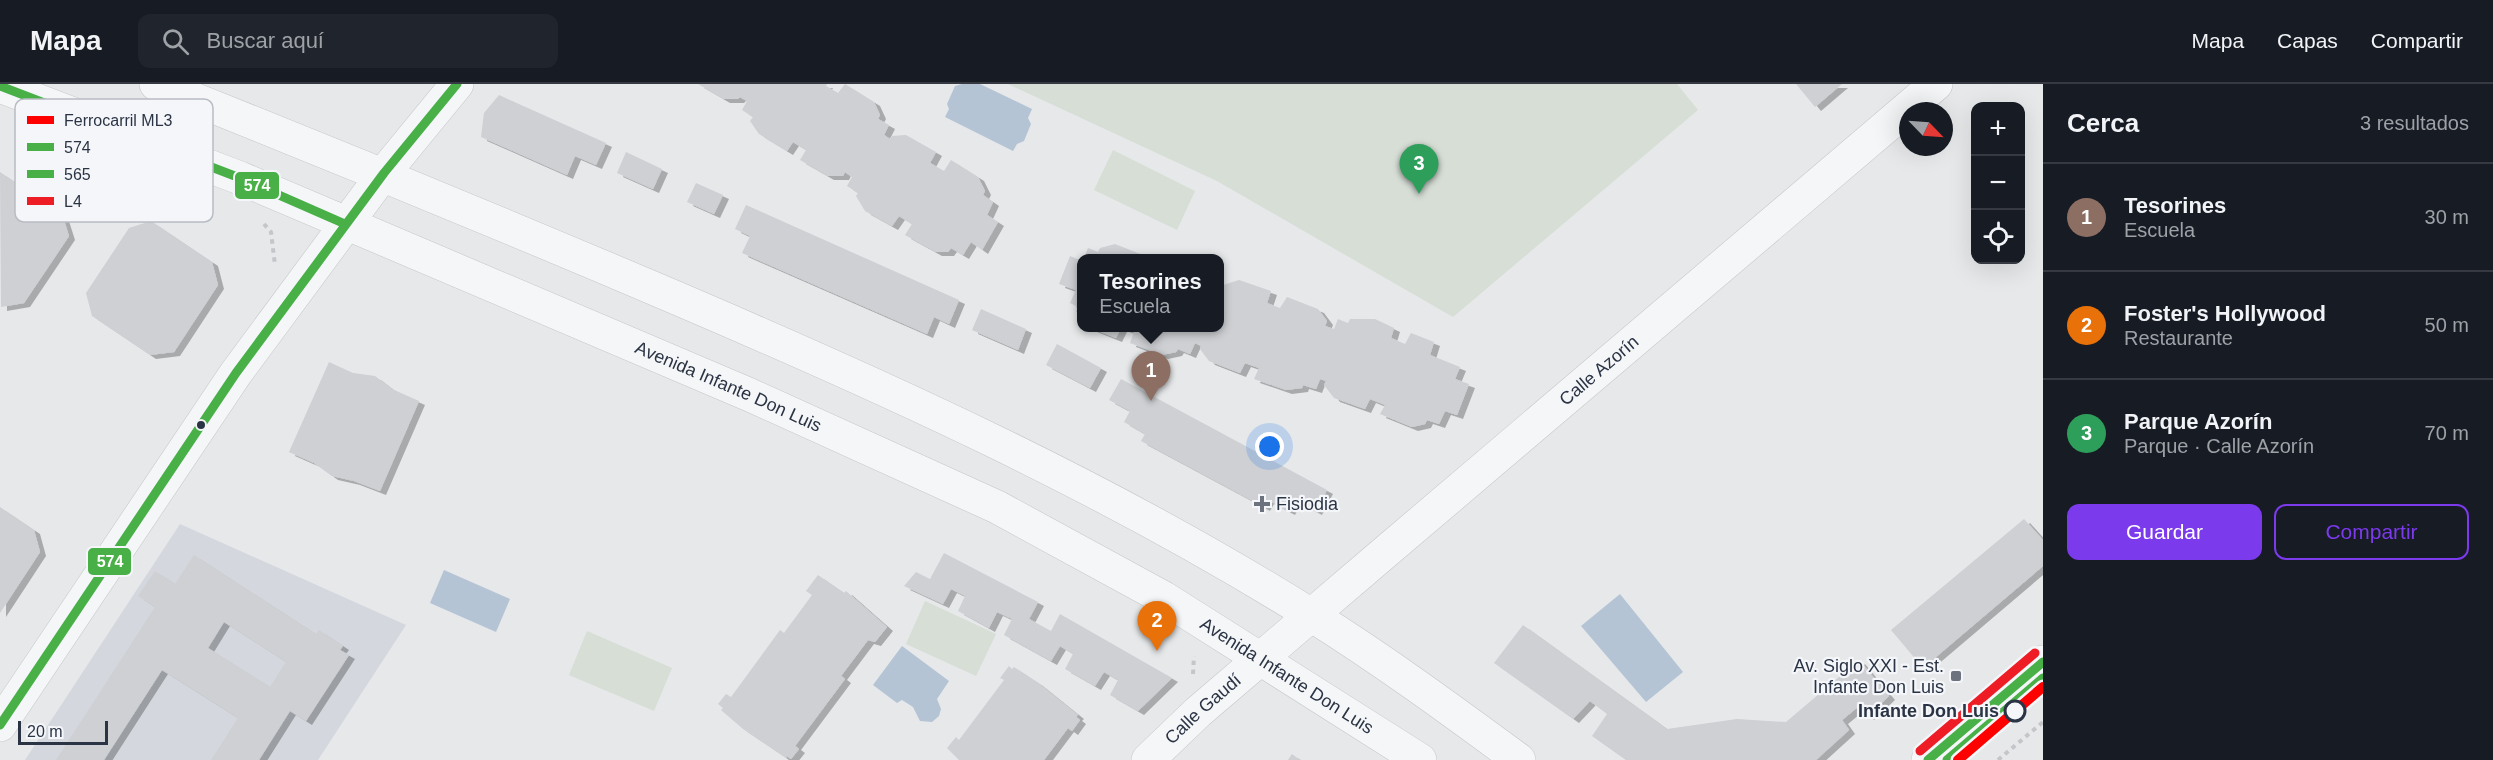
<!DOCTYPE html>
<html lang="es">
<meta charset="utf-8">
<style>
body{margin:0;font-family:Helvetica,sans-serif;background:#20242c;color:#f1f3f6}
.controls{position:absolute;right:18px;top:18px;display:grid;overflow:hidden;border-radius:12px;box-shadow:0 6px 24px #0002}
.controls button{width:54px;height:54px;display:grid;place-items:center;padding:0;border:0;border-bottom:2px solid #363941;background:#171b24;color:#f1f3f6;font:30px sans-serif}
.compass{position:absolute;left:1899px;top:18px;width:54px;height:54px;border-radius:50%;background:#171b24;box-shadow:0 6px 24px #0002;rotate:115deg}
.scale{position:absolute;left:18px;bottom:15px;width:90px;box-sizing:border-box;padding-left:6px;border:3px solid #2b3445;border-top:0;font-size:16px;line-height:21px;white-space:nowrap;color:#2b3445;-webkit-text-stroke:4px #f4f6f9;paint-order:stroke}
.you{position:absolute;left:1270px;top:363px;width:21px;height:21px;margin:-15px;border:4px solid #fff;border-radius:50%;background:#1a73e8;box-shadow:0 0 0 9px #1a73e833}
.badge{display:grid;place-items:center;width:39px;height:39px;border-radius:50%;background:#7c3aed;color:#fff;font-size:20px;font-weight:700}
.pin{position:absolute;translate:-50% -50px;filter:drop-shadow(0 2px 3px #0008)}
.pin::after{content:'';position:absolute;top:32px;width:21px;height:18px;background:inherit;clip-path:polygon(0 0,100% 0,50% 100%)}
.popup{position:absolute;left:1077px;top:170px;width:147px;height:78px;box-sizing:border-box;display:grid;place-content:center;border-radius:12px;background:#171b24;filter:drop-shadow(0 2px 4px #0005);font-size:20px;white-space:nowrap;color:#9ea1a6}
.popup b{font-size:22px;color:#f1f3f6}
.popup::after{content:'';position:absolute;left:50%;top:100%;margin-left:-12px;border:12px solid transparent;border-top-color:#171b24}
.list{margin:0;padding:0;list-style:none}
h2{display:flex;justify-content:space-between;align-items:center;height:78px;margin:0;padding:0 24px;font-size:26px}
h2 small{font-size:20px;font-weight:400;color:#9ea1a6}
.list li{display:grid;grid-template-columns:39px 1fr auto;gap:18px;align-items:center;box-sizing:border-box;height:108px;padding:0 24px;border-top:2px solid #363941}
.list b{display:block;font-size:22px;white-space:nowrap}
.list p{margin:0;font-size:20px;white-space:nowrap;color:#9ea1a6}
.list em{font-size:20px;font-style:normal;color:#9ea1a6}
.actions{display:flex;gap:12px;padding:18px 24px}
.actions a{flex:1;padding:14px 0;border:2px solid #7c3aed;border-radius:12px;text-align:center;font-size:21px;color:#7c3aed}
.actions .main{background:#7c3aed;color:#fff}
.icon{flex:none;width:33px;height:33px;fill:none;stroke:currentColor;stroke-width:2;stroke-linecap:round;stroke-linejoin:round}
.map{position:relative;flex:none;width:2043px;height:676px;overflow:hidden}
header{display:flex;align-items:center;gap:36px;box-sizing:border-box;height:84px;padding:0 30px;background:#171b24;border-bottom:2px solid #363941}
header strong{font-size:28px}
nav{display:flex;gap:33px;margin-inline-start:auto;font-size:21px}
.search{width:420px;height:54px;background:#20242c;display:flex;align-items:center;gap:15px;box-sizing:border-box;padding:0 21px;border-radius:12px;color:#9ea1a6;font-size:22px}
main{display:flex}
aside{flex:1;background:#171b24}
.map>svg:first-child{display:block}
.built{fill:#d4d7dd}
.green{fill:#d6ded6}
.water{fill:#b4c4d5}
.building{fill:#ced0d3;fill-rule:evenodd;filter:url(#shadow)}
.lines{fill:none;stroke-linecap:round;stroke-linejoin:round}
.street-casing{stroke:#c4c6c8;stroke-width:34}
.secondary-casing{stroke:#c4c6c8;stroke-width:34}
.path{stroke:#c5c6ca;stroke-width:4;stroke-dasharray:4.5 4.5;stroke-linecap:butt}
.street{stroke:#f5f6f7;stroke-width:33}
.secondary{stroke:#f8f8f8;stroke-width:33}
.bus-1-casing{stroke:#f4f6f9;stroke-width:14}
.bus-2-casing{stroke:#f4f6f9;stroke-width:14}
.bus-3-casing{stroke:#f4f6f9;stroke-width:14}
.bus-1{stroke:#48b047;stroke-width:9}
.bus-2{stroke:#48b047;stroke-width:9}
.bus-3{stroke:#ee1c25;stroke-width:9}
.rail-1-casing{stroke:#f4f6f9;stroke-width:15}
.rail-1{stroke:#f00;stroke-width:10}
.bus-dot{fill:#2b3445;stroke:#f4f6f9;stroke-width:2}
.poi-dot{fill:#6c737f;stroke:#f4f6f9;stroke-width:2}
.stop-dot{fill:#f4f6f9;stroke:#2b3445;stroke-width:3}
.labels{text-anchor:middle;stroke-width:4.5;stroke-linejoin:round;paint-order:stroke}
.street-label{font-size:18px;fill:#2b3445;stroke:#f4f6f9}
.poi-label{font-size:18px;fill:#2b3445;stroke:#f4f6f9;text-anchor:start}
.stop-label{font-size:18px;font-weight:bold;fill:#2b3445;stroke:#f4f6f9;text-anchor:end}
.key{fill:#f4f6f9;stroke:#b8bcc3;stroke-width:1.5}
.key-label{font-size:16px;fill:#2b3445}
.line-badge{stroke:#f4f6f9;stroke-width:2}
.badge-label{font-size:16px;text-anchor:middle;font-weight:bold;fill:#fff}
</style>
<header>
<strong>Mapa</strong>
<div class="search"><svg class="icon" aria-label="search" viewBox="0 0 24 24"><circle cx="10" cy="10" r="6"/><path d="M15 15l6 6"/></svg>Buscar aquí</div>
<nav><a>Mapa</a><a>Capas</a><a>Compartir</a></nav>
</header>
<main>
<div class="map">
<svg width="2043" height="676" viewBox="0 0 2043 676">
<defs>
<filter id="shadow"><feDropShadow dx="6" dy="4" stdDeviation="0" flood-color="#0004"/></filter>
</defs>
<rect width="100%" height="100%" fill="#e6e8ea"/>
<path class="built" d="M180,440L406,541L318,676H25Z"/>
<path class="green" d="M1008,0H1677L1698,26L1453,233L1217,97Z
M1113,66L1195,107L1177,146L1094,106Z
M925,517L996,550L976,592L906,560Z
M587,547L672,584L654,627L569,591Z"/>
<path class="water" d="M962,0H980L1032,25L1028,34L1031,40L1024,57L1017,60L1013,67L945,33L949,25L947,20L955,2Z
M444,486L510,515L496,548L430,519Z
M1620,510L1683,588L1646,618L1581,542Z
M902,562L949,597L937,615L941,625L939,632L932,638L920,637L913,623L902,616L897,619L873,601Z"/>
<path class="building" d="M698,0H827L826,2L838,9L845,0L874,18L880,31L878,35L889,41L884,51L890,55L892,52L906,51L936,68L930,79L944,87L951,76L978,93L985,107L983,111L993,118L987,131L998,138L982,166L971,158L963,171L951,164L948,168H936L905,151L912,140L899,132L892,142L865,127L856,112L858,109L847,102L852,93L845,88L843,92H828L800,76L806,66L793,58L787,67L759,50L750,37L753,33L742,26L747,17L740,13L738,15H724Z
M1796,0H1842L1815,23Z
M499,11L606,59L596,81L575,72L567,91L481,53L484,29Z
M626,68L662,85L653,105L617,89Z
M0,88L62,130L69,152L24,219L1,223Z
M696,99L723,111L714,130L687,118Z
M746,121L959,216L949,240L934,233L927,250L742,169L750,152L735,145Z
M151,137L212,178L218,201L174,268L150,271L92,232L86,209L129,144Z
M1115,160L1148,173L1147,174H1084L1088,164L1098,168L1100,164Z
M1070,172L1082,177V237L1076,227L1078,223L1070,219L1076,206L1059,200Z
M1239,196L1271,207L1267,219L1280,224L1287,213L1318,225L1327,237L1325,242L1334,245L1338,235L1348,239L1350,235H1375L1394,244L1391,254L1405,260L1411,249L1434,258L1430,271L1460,283L1455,295L1469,300L1457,331L1445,327L1439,340L1427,336L1425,340L1412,343L1380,330L1385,321L1370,315L1365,325L1334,314L1324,301L1326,297L1320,295L1316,305L1303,301L1302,304L1286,306L1254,295L1259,284L1245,279L1240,289L1209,277L1200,265L1201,262L1195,259L1190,270L1178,265L1176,268L1162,271L1130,259L1134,248L1123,244H1220V202Z
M981,225L1026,245L1018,266L972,246Z
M1091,244H1121L1116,254Z
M1057,260L1101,284L1090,304L1046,281Z
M329,278L353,289L375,292L392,305L419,317L380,407L354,397L332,392L314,379L289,368Z
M1121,295L1327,406L1316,427L1295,416L1289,427L1268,416L1264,423L1141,357L1145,350L1124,338L1130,327L1109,316Z
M0,423L34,446L40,468L0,529Z
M2024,435L2043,456V482L1923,584L1891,546Z
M944,469L1038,518L1029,535L1051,547L1060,530L1172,594L1138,627L1110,611L1118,596L1104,588L1095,602L1065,585L1073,570L1060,562L1051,577L1004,551L1012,535L997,528L989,544L958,527L965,512L951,505L943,520L904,502L916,488L930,495Z
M194,471L316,550L319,546L343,562L340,566L349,571L306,637L290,627L259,676H211L238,634L162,586L104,676H56L155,523L138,512L155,487L175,500ZM224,538L286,578L270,603L208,564Z
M818,491L844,509L846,507L887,543L875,558L868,556L841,592L845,595L795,662L799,665L791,675L787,672L786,674L743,645L721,626L723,624L718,620L726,610L731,613L780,546L784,549L812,511L806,507Z
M1523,541L1667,645L1737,635L1786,638L1859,576L1889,612L1868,632L1859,622L1842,636L1849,646L1816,676H1626L1592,652L1607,630L1590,617L1573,635L1494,579Z
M1009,582L1012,585L1014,583L1037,598L1078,631L1076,633L1080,636L1072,647L1068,644L1044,676H959L947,664L956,653L959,656L1004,596L1000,594Z
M1292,670L1300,676H1288Z"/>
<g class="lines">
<defs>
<g id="street">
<path d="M156,0C325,67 493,136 660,207C883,302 1105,402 1311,531C1383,576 1451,626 1519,676"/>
<path id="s1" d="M0,2L240,94L750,311L997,423L1164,514L1420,676"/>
<path d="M0,641L236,289L384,89L457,0"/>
<path id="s2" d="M1148,676L1198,628L1383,470L1936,0"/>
</g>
<path id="secondary" d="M1928,676L2043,578"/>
</defs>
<use href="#street" class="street-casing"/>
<use href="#secondary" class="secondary-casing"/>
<path class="path" d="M264,140L271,148L275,181
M1193,590L1194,572
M1998,676L2043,638"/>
<use href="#street" class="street"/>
<use href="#secondary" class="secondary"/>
<defs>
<path id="bus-1" d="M0,2L240,94L345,140
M0,641L236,289L384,89L457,0
M1928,676L2043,578"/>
<path id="bus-2" d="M1947,676L2043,594"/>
<path id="bus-3" d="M1920,667L2035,569"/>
</defs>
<use href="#bus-1" class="bus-1-casing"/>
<use href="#bus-2" class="bus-2-casing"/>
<use href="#bus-3" class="bus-3-casing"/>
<use href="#bus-1" class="bus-1"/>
<use href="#bus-2" class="bus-2"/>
<use href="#bus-3" class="bus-3"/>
<defs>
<path id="rail-1" d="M1958,676L2043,603"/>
</defs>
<use href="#rail-1" class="rail-1-casing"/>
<use href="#rail-1" class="rail-1"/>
</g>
<circle class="bus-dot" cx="201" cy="341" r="5"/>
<g class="poi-dot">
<path d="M1259 411h6v6h6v6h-6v6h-6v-6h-6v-6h6z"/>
<rect x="1950" y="586" width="12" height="12" rx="3"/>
</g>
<circle class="stop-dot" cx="2015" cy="627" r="10"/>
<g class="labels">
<g class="street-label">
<text dy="6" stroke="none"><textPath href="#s2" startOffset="596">Calle Azorín</textPath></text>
<text dy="6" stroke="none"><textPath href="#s1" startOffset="788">Avenida Infante Don Luis</textPath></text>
<text dy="6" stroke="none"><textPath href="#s1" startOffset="1418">Avenida Infante Don Luis</textPath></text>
<text dy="6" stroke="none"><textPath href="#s2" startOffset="75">Calle Gaudí</textPath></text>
</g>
<g class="poi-label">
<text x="1276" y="426">Fisiodia</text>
<text x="1944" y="588" text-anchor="end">Av. Siglo XXI - Est.<tspan x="1944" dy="21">Infante Don Luis</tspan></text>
</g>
<g class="stop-label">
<text x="1999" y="633">Infante Don Luis</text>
</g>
</g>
<rect x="15" y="15" width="198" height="123" rx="9" class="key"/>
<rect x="27" y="32" width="27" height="8" fill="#f00"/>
<rect x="27" y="59" width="27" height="8" fill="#48b047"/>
<rect x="27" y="86" width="27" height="8" fill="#48b047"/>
<rect x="27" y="113" width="27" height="8" fill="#ee1c25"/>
<g class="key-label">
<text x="64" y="42">Ferrocarril ML3</text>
<text x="64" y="69">574</text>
<text x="64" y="96">565</text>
<text x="64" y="123">L4</text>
</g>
<g class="line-badge">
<rect x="234" y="87" width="46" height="29" rx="6" fill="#48b047"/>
<rect x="87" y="463" width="45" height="29" rx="6" fill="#48b047"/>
</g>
<g class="badge-label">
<text x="257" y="107">574</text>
<text x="110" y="483">574</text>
</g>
</svg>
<div class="controls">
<button>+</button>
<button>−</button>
<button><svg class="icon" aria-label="locate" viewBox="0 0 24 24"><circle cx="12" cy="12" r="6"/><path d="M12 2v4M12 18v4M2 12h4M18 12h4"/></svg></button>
</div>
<svg class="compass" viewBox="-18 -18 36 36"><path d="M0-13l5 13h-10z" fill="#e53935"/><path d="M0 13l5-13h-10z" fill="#9ea1a6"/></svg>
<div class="scale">20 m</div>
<div class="you"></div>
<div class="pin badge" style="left:1151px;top:317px;background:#8d6e63">1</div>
<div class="popup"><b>Tesorines</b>Escuela</div>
<div class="pin badge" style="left:1157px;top:567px;background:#e8710a">2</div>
<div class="pin badge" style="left:1419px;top:110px;background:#2e9e5b">3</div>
</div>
<aside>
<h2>Cerca<small>3 resultados</small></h2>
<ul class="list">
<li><span class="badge" style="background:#8d6e63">1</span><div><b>Tesorines</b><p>Escuela</p></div><em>30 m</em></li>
<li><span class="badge" style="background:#e8710a">2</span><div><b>Foster's Hollywood</b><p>Restaurante</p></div><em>50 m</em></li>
<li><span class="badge" style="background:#2e9e5b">3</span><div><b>Parque Azorín</b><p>Parque · Calle Azorín</p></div><em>70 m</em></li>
</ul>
<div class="actions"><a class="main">Guardar</a><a>Compartir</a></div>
</aside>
</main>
